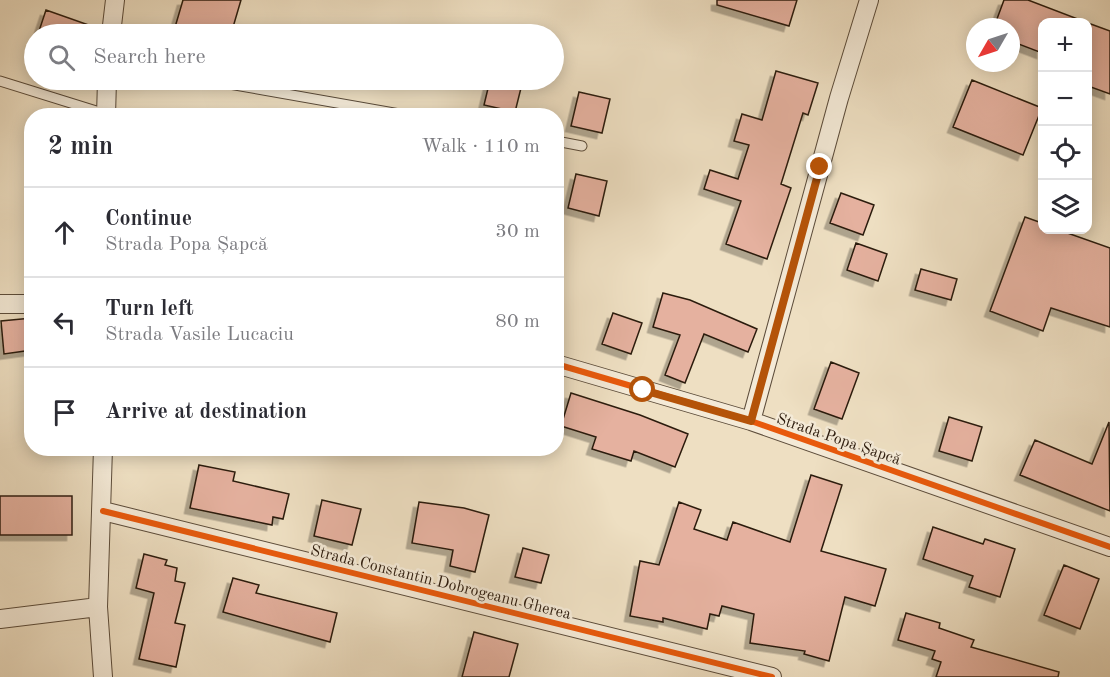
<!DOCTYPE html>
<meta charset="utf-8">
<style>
body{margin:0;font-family:"Old Standard TT",serif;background:#f2f2f3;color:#2b2b33}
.controls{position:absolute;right:18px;top:18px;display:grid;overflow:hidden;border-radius:12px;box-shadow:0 3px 15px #0003}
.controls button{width:54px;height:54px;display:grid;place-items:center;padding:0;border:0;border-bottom:2px solid #e1e1e2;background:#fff;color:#2b2b33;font:30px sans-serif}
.compass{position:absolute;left:966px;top:18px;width:54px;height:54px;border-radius:50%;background:#fff;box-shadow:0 3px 15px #0003;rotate:231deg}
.stop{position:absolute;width:18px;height:18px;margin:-14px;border:4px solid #b45309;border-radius:50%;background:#fff}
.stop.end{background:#b45309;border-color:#fff;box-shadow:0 2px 6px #0008}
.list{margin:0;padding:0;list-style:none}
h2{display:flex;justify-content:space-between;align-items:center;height:78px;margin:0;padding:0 24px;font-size:26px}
h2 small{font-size:20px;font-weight:400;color:#7c7c81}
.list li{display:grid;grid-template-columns:39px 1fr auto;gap:18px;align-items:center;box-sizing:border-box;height:90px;padding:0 24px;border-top:2px solid #e1e1e2}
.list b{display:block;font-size:22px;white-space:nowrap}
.list p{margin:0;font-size:20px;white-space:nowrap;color:#7c7c81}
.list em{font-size:20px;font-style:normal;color:#7c7c81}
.icon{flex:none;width:33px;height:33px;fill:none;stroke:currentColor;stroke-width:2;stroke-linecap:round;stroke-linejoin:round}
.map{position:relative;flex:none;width:1110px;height:677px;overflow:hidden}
.search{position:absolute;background:#fff;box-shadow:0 3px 15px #0003;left:24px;top:24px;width:540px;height:66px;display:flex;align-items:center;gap:15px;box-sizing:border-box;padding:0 21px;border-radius:33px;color:#7c7c81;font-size:22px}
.panel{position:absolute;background:#fff;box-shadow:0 3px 15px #0003;left:24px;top:108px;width:540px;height:348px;border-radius:24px}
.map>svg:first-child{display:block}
.building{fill:#e5b19f;stroke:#2c1b0d;stroke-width:1.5;filter:url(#shadow)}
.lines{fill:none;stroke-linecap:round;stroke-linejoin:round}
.service-casing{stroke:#5c4c3a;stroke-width:11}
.minor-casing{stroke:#5c4c3a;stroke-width:20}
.service{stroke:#f4ead7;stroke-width:9}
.minor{stroke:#f4ead7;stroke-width:18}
.cycleway-casing{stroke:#f4ead7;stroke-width:10}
.cycleway{stroke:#e8590c;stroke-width:6}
.route{stroke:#b45309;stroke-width:8}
.labels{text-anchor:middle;stroke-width:5;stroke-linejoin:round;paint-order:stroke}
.street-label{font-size:16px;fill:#2c1b0d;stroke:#f4ead7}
</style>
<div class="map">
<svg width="1110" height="677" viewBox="0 0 1110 677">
<defs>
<filter id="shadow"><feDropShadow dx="-5.5" dy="5.5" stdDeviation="0" flood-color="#0004"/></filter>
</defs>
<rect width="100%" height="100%" fill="#eedfc2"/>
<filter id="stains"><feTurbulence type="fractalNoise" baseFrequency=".00333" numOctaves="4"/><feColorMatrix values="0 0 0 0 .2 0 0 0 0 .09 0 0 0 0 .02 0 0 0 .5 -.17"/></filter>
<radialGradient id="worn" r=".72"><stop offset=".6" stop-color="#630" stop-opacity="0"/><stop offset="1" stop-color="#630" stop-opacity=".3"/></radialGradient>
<path class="building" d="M183,0H241L231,34H173Z
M717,0H797L789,26L717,5Z
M1004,0H1028L1083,21L1082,22H1042V53L1011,41V27H994Z
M46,10L100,29V34H38Z
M1088,23L1110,31V94L1088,86Z
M776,71L818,83L808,115L803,113L781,184L791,188L767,259L726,244L741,201L704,189L710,170L738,179L749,145L734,141L742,114L762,120Z
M490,80H523L515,112L484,105Z
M972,80L1042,108L1023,155L953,127Z
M579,92L610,99L602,133L571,126Z
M576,174L607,181L599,216L568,208Z
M841,193L874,205L863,235L830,223Z
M1025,217L1042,223V230H1059L1110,248V327L1051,308L1043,331L990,311Z
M856,243L887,254L878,281L847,270Z
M921,269L957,279L951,300L915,290Z
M663,293L690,300L757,329L748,352L704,334L685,383L665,375L680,335L653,327Z
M613,313L642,323L631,354L602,344Z
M32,318V350L4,354L1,321Z
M831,362L859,373L842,419L814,409Z
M571,393L640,415L688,434L675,467L634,451L631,461L592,449L596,437L561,426Z
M949,417L982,427L972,461L939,451Z
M1109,422L1110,511L1020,475L1035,440L1092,464Z
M199,465L235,472L233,481L289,494L283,519L273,517L272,525L190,508Z
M811,475L842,485L821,551L886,569L875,606L845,597L829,661L804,654L805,651L750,643L754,614L722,606L719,616L710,614L707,629L663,618V622L630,616L640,561L659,565L679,502L701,510L694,529L727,540L733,522L790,542Z
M0,496H72V535H0Z
M322,500L361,509L352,545L314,536Z
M419,502L464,508L489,515L475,572L450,566L453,550L412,543Z
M933,527L983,544L985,539L1015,549L1000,597L969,587L973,576L923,559Z
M523,548L549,555L541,583L515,577Z
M144,554L167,560L165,565L177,568L175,581L185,583L175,623L185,625L176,667L139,659L154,593L136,588Z
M1064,565L1099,579L1080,629L1044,615Z
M233,578L259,585L256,593L337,613L330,642L223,612Z
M906,613L940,623L939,628L974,640L971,647L1059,672L1058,677H936L941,662L932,659L935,651L898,640Z
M474,632L518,644L509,677H462Z"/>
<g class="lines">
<defs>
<path id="service" d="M206,80L411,116
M0,81L106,114
M556,141L582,146"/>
<path id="minor" d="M111,34L115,0
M106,116L107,80
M0,304H32
M556,364L751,421L1110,547
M751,421L839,98L869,0
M103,511L772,677
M0,619L98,607
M103,677L98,607L103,448"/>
</defs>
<use href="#service" class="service-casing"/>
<use href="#minor" class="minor-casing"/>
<use href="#service" class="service"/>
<use href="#minor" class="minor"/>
<defs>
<path id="cycleway" d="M556,364L751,421L1110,547
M103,511L772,677"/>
</defs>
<use href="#cycleway" class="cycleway-casing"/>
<use href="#cycleway" class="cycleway"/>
</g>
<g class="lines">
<path class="route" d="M643,390L751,421L820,167"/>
</g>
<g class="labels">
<g class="street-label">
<text transform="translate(839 438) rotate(19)" y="6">Strada Popa Șapcă</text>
<text transform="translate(441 581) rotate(14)" y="6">Strada Constantin Dobrogeanu Gherea</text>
</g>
</g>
<rect width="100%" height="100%" filter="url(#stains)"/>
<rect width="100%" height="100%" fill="url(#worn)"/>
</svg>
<div class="controls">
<button>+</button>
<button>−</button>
<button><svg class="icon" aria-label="locate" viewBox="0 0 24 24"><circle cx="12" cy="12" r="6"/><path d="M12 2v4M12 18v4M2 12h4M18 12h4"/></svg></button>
<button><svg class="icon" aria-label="layers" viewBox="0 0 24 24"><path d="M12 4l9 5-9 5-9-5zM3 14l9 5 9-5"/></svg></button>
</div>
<svg class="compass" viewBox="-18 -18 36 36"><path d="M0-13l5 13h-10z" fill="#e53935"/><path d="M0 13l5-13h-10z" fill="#7c7c81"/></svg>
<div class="stop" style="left:643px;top:390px"></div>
<div class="stop end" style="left:820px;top:167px"></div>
<div class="search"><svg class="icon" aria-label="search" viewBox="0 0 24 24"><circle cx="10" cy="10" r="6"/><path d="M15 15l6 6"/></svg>Search here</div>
<section class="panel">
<h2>2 min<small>Walk · 110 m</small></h2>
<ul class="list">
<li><svg class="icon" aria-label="ahead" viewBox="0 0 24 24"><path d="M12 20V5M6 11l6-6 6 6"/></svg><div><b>Continue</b><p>Strada Popa Șapcă</p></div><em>30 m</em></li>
<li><svg class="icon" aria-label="left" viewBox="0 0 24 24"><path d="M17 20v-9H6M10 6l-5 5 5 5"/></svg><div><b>Turn left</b><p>Strada Vasile Lucaciu</p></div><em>80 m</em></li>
<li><svg class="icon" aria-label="arrive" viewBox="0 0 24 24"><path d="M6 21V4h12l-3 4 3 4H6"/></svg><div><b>Arrive at destination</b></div></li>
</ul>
</section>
</div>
